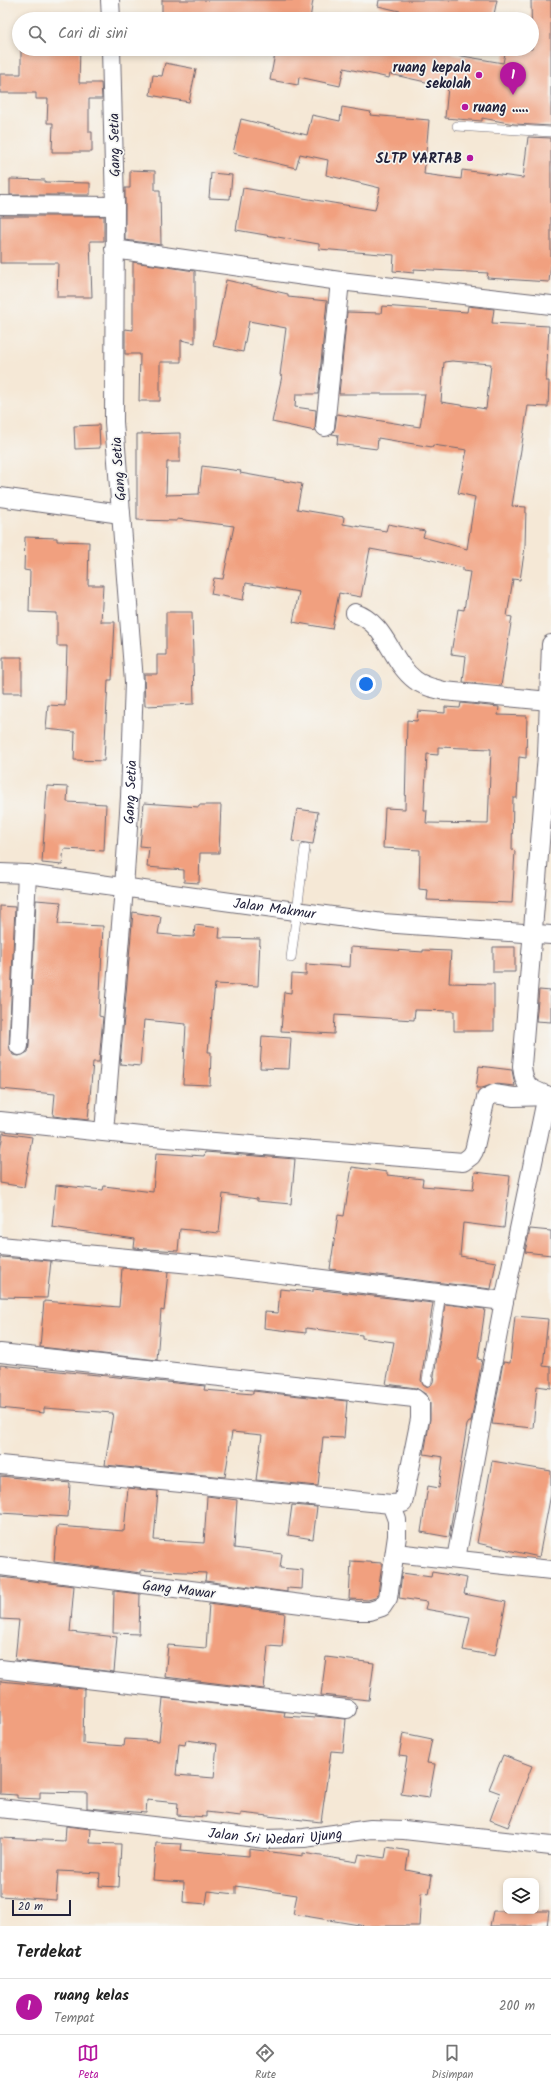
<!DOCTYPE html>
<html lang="id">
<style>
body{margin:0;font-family:Kalam,sans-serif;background:#f2f2f2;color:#222}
.controls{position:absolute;right:12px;bottom:12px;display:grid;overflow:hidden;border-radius:8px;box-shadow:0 2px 6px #0003}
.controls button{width:36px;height:36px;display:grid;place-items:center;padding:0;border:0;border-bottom:1px solid #e0e0e0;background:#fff;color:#222;font:20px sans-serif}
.scale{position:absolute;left:12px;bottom:10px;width:59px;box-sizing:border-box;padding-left:4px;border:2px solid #22223b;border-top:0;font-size:11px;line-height:14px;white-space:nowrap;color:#22223b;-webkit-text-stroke:3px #f6f6f2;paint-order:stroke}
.you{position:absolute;left:366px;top:684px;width:14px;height:14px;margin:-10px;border:3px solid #fff;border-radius:50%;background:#1a73e8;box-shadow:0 0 0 6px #1a73e833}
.badge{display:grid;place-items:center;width:26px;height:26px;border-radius:50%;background:#b5179e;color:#fff;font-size:13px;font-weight:700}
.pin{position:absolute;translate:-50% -33px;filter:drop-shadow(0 1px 2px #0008)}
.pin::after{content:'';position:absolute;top:21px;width:14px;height:12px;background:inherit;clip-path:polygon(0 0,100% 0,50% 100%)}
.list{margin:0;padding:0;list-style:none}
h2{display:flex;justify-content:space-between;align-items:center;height:52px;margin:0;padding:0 16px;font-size:17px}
h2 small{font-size:13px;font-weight:400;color:#767676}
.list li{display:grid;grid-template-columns:26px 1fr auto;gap:12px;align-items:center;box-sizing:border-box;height:56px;padding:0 16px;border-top:1px solid #e0e0e0}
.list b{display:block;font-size:15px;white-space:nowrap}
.list p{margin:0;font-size:13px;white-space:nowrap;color:#767676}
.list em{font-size:13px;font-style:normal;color:#767676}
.icon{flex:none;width:22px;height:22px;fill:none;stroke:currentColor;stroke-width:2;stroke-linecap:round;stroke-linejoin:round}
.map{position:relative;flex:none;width:551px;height:1926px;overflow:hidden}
.search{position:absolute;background:#fff;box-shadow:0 2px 6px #0003;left:12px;right:12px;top:12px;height:44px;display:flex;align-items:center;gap:10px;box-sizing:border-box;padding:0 14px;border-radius:22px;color:#767676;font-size:15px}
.sheet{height:108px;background:#fff}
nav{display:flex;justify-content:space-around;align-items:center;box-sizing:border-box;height:56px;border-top:1px solid #e0e0e0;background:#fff;font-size:11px;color:#767676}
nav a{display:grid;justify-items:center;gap:2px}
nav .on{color:#b5179e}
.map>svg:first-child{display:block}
.building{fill:#f1a07f;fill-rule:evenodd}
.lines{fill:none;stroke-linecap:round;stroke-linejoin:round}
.lane-casing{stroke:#6c6771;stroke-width:10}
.street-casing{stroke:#6c6771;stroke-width:20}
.lane{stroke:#fff;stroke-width:9}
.street{stroke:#fff;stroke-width:18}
.poi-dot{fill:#b5179e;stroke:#f6f6f2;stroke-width:1.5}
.labels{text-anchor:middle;stroke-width:3.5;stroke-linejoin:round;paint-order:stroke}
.poi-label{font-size:14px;font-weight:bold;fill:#22223b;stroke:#f6f6f2;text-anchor:end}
.street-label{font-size:14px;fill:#22223b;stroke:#f6f6f2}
</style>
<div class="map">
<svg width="551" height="1926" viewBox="0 0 551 1926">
<rect width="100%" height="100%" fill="#f6f6f2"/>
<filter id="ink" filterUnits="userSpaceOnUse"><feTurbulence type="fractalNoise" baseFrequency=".025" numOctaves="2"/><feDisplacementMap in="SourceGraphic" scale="8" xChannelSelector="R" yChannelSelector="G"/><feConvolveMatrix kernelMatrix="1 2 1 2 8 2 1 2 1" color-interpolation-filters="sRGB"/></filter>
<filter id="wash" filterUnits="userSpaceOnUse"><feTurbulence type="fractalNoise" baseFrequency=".012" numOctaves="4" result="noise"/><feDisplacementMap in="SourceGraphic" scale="16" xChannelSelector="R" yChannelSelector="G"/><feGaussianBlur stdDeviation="0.9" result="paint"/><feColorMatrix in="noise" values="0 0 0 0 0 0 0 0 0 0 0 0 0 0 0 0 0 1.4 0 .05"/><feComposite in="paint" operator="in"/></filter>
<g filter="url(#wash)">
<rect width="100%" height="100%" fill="#f5e8d6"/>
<g id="blocks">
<path class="building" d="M162,0H313L310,19H162Z
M379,0H497L493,19H416L417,15L378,6Z
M531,0H551V126L514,124L482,118V121L445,118L448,87L390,74L389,78L344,68L340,86L299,77L298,85L270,80L276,49H452L451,54L503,63L506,49H532Z
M21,49H80L79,83H101L102,99H89V132H92V152H52L53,123H47L48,99H36V93H0V74H21Z
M165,63L196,69L189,102L150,95L153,75L162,76Z
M342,107L371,112L370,115L429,120L424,174L461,179L462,170L523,178L528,137L551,138V264L549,282L487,278L488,273L414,269V273L393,271L394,255L319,249V244L236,230L243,188L375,210L380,188L326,175L328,160L300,154L296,168L233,153L241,119L307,135L312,115L340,121Z
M130,170L155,171V190H160L161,245L125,240V188H130Z
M211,173L232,175L230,199L209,198Z
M10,179L45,180V182L90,183V195H10Z
M0,216H104V241H90L92,297H57L58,263H0Z
M133,262L195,271V343L181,340V362H160V401H139L140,354H125V329L133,330Z
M226,280L288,294V297L327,301L318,394H296L295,407L316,410L315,431L272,422L282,376L280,375L286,328L249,321L243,352L213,346Z
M382,306L467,312L468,306L494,309L492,323L549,326L546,381H549L548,407L528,406L512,506L526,507L525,547L520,580L513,579L507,616L512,617L501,686L463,682L466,656L451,654L458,609L464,610L470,572L463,571V568L420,557V558L370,549L361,597L339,593L332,629L293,622L299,592L246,583L243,600L211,594L214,578L223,579L234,526L177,519V521L137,520V434L180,433V462H167L166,495L199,494L202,466L241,471L240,473L302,484L297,509L344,517L343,524L386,531L388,524L425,531L423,537L467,549L475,497L458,493L467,450L433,445L432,447L378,438L377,449L337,444L338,435L332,434L335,428L337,414L420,427L425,394H339L347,312L381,313ZM452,361L491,364L486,409L441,402L444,362Z
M99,425L100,448L75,449L74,426Z
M25,537L57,538V541L89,542L88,585H103L101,622H115L112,680H108L104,761L74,760L75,732L46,729L48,705L65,706L67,646H57V613L29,612L30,571L24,570Z
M166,612H192L194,704L145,706L144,674H157V655H166Z
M3,657H22V693H3Z
M461,703L499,707L498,715L527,716L526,758L519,757L517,798H513L512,850L515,851L512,903L427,900L428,890L419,889L420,850L383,848L385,808L405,809L407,720L417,721L418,711L445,713V707L460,708ZM438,747L491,749L488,824L426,823L427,810H424L427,754L438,755Z
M47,786L68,787L67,802L106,804L104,851L64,849L62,865L42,863Z
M144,803L199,807V805H221L219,853H200L199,883L184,882V870L147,867L149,847L140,846Z
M297,809L318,812L313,844L292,841Z
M36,900L61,902L58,924L103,926L99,1016L103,1017L99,1062H93L88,1120L53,1116L55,1094L0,1089V906L15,907L9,1046L13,1055L19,1056L28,1052L29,1046Z
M133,912L161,917L158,934L194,937L195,925L220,928L219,938L260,939L258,986L215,984L208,1052H211L210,1085L183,1084L186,1024L144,1020L140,1066L120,1064Z
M351,947L423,952V950L451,951L449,983L494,984V1031H454V1011L415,1010L414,1020L335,1015L334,1034L281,1031L284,992L291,993L292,974L306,975V964L350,967Z
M493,947H515V972H493Z
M539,990L551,991V1022L536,1021Z
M262,1036L291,1038L289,1069L260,1068Z
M479,1066L512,1070L515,1086L495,1084L482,1088H476Z
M3,1133L32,1137L24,1187L0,1183V1151Z
M205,1152L295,1159L291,1204L257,1201V1199L223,1194L219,1233L180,1229L178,1251L134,1248L135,1239L52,1227L56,1185L103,1190L104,1186L153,1192L156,1153L204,1156Z
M352,1167L387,1172V1175L423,1179L422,1186L473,1190L475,1172L510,1176L504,1228L463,1223L460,1256L496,1262L491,1289L330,1269L338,1215L344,1216Z
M530,1229L551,1231V1255L525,1252Z
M0,1257L51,1261L47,1298L0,1297Z
M122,1268L168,1272L164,1311L161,1310L157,1360L40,1347L44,1301L119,1307Z
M280,1289L313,1292V1289L433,1303L421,1380L423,1385L426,1387L431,1385L433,1382L445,1304L485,1309L478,1359L482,1360L471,1422H469L467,1425L449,1537L421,1532L428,1486L439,1488L443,1457L424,1454L430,1419V1403L427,1395L416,1388L386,1384L394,1342L362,1338V1335L306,1328V1333L264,1328L265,1312L278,1313Z
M515,1316L548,1319L543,1366L551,1367V1388L537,1386L533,1428L492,1424L503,1362L510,1363Z
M0,1365L205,1386L204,1390L253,1394V1391L347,1401L344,1438L323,1437L318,1486L256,1480L262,1435L232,1432L225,1477L105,1465L113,1413L44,1408V1413L0,1408Z
M492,1461L551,1471V1494L539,1557L477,1543Z
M0,1476L70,1483L68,1517L0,1513Z
M128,1488L158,1491L154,1540L204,1543L207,1496L237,1500L234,1548L282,1554L280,1568L303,1570L302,1589L287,1588V1592L205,1581L206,1573L141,1570V1573L54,1562L57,1526L124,1531Z
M292,1505L317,1507L313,1539L288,1535Z
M351,1561L382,1563L378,1594L375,1598L368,1600L349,1599Z
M432,1572L467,1578L464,1594L506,1602L495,1656L463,1650L470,1617L425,1609L427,1602L399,1598L402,1573L431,1577Z
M0,1577L74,1586L70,1632L117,1637L114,1672L15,1660L19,1620L0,1619Z
M114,1591L140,1594L139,1634L113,1633Z
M209,1603L285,1613L282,1647L268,1646L264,1689L165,1677L168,1645L206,1648Z
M326,1657L374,1663L369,1700L321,1695Z
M0,1681L84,1689L83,1743L124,1746L125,1739L159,1741L163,1698L285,1712L284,1716L315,1718V1716L346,1719L343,1752L331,1751L321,1822L241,1813V1816L206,1812V1817L177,1815L178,1803L147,1800L146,1813L87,1808V1793L40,1792V1799L17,1798V1795L0,1794ZM186,1740L217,1744L214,1778L176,1775L179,1744L185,1745Z
M403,1733L432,1739L427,1763L435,1764L429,1798L401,1794L407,1757L399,1756Z
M503,1755L532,1766L508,1827L490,1820L500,1793L489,1789Z
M66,1826L91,1829L90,1843L121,1844L119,1887L99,1886L100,1873L58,1871L56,1900L0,1896V1838L65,1841Z
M156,1843L182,1844L181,1850L249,1856V1849L303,1856V1853L357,1862L359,1854L385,1858L387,1847L409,1851L406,1870L432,1875L429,1894L421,1893L419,1926H365L293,1914L297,1895L236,1886V1894L208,1891L206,1904L183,1902L184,1882L153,1880Z
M493,1911H549L547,1926H490Z"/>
</g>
</g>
<g filter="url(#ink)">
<use href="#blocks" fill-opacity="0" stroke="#6c6771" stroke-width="1"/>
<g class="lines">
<defs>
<path id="lane" d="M457,126L551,132
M291,958L305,848
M427,1381L441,1294"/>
<g id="street">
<path d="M110,0L111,19"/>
<path d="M0,205L115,206"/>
<path d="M114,249L340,281L551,305"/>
<path d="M325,427L340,281"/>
<path d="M0,497L121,514"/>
<path d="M355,613C387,624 390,661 415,680C424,687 434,688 444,691L549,701"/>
<path id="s1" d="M0,873L27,874L383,923L551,935"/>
<path d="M19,1046L27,874"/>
<path d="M546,1095C528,1088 524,1086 522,1066L547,755L551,644"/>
<path d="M0,1121L141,1136L463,1162L471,1156L474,1151L486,1098L494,1094L514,1097L551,1096"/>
<path id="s2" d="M104,1132L124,888L130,797L134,682L114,422L115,206L111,49"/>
<path d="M0,1246L223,1267L504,1301"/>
<path d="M0,1353L414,1398L420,1403V1419L403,1503L391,1504"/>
<path d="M0,1465L391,1504L397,1520V1536L388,1598L382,1607L370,1611H357L0,1566"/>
<path d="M395,1553L551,1570"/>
<path d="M456,1559L504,1301L547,1095"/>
<path d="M0,1669L347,1709"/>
<path id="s3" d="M0,1808L265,1839L304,1838L371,1829L404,1830L551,1846"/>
</g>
</defs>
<use href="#lane" class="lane-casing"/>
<use href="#street" class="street-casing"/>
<use href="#lane" class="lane"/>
<use href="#street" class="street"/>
</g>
</g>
<g class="poi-dot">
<circle cx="479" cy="75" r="4"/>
<circle cx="465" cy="107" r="4"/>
<circle cx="470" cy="158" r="4"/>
</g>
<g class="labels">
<g class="poi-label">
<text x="471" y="72">ruang kepala<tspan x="471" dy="16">sekolah</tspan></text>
<text x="473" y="112" text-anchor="start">ruang .....</text>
<text x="462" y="163">SLTP YARTAB</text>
</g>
<g class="street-label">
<text transform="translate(114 145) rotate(-91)" y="5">Gang Setia</text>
<text transform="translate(118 469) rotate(-94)" y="5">Gang Setia</text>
<text dy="5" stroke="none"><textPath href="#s2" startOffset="341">Gang Setia</textPath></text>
<text dy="5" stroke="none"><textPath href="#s1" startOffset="277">Jalan Makmur</textPath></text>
<text transform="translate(179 1589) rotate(7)" y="5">Gang Mawar</text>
<text dy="5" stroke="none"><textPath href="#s3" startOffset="277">Jalan Sri Wedari Ujung</textPath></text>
</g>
</g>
</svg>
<div class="controls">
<button><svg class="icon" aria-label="layers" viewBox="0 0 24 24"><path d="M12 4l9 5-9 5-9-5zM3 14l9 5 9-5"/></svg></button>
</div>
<div class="scale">20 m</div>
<div class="you"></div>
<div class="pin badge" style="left:513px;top:95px">1</div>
<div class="search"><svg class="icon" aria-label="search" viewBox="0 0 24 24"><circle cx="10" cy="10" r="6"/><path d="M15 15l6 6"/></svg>Cari di sini</div>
</div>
<section class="sheet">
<h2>Terdekat<small></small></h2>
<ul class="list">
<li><span class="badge">1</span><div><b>ruang kelas</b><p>Tempat</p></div><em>200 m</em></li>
</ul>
</section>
<nav>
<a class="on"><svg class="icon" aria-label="map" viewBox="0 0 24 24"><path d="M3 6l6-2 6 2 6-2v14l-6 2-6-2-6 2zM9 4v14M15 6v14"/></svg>Peta</a>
<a><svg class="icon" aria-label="directions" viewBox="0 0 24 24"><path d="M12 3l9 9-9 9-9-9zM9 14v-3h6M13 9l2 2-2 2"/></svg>Rute</a>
<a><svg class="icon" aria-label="saved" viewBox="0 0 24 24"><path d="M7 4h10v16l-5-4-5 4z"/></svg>Disimpan</a>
</nav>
